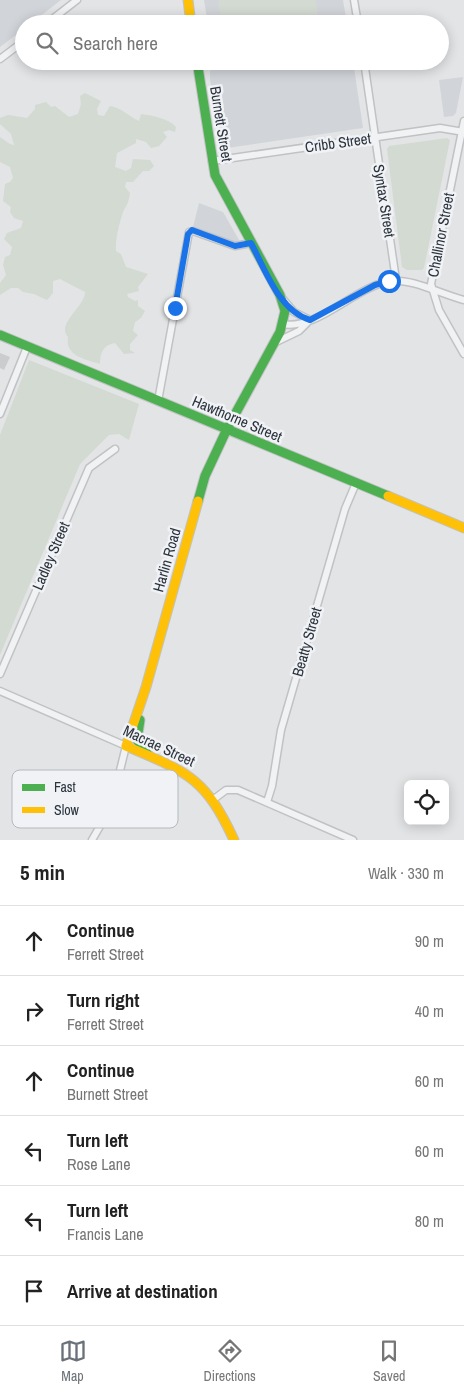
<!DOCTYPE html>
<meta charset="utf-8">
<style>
body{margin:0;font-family:"Archivo Narrow",sans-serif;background:#f2f2f2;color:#222}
.controls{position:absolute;right:15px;bottom:15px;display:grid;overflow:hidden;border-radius:8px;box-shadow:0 2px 12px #0003}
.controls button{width:45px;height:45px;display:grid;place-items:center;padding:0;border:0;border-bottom:1px solid #e0e0e0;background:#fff;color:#222;font:25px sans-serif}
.stop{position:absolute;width:15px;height:15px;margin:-11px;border:4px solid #1a73e8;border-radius:50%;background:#fff}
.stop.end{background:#1a73e8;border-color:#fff;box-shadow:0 1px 5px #0008}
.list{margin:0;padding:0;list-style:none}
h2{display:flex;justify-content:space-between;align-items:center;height:65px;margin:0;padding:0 20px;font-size:21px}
h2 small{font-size:16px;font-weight:400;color:#767676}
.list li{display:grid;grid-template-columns:32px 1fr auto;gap:15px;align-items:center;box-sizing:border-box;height:70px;padding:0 20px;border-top:1px solid #e0e0e0}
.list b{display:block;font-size:19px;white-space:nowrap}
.list p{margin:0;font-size:16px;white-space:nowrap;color:#767676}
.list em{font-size:16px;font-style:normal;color:#767676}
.icon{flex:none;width:28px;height:28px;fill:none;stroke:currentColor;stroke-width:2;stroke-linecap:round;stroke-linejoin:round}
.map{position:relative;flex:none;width:464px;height:840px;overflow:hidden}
.search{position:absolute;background:#fff;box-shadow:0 2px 12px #0003;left:15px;right:15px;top:15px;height:55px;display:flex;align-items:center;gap:12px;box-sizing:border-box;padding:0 18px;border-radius:28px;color:#767676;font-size:19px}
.sheet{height:485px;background:#fff}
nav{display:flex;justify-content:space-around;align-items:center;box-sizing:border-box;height:70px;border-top:1px solid #e0e0e0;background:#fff;font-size:14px;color:#767676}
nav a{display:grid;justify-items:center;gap:2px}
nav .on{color:#6b7178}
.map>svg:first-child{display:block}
.built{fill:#d1d4d9}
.green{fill:#d3dad2}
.building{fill:#caccce}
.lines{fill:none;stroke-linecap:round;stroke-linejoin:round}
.street-casing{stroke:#c0c2c4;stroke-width:9}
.fast-casing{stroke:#c0c2c4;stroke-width:11}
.slow-casing{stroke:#c0c2c4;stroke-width:11}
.street{stroke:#f1f2f3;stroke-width:6}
.fast{stroke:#4caf50;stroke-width:9}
.slow{stroke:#ffc107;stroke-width:9}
.route{stroke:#1a73e8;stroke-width:6}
.labels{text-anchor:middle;stroke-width:5;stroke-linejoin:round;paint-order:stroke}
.street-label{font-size:15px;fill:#2b333d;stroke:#f0f2f5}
.key{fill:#f0f2f5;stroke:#b5b9be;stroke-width:1}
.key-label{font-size:14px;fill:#2b333d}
</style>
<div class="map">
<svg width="464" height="840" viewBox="0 0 464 840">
<rect width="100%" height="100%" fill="#e2e4e6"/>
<path class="built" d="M0,0H61L30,24H24V29L0,47Z
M204,0H343L347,24H208Z
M210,61H353L363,128L221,149L210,79Z
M463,77L456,113L453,116L444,117L439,80Z
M199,203L223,212L239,240L235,243L193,227Z"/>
<path class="green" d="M218,0H316L319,24H221Z
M226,61H285L227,69Z
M85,93L101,101L97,109L98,115L104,116L110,106C122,108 128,116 139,121L141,114C153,116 168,118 176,127L175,132L169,130L163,132L167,137L159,146L151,148L146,142L136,139V143L117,153L115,167L126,171L131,168L133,159L150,160L154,166L149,171H143L133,182H126L125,187L130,193C128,207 125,206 122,215C119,225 115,241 116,251L121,254L126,267L148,274L138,287L139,291L127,294L128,297L135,301L138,300V306L145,311L141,318L135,322L133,331L138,335L130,344V350L135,353L124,354L115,343C103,345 100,353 100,364C84,359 65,356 68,337C56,323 85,307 85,292L60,279L53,281V293L47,300L34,294L23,292L18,288H11L0,295V283L6,275L3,265L5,257L10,255L12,247L4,239L7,233L21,228L23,221L14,218L10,212L11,207L3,201L5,184L10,182L13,178L10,167L0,162V137L10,144L14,145L11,134L0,124V118L8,115L27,118L35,109V105L46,102L51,107L55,106L69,117L78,114L81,104L80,96Z
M447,138L450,140L424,268L422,270H407L402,267L387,149L389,146Z
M29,360L139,404L129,440L119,434L109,435L80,464L0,655V435Z"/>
<path class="building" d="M0,353L10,357L4,370L0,368Z"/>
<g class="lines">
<defs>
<path id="street" d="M354,0L358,24
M46,24L77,0
M0,59L24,41
M364,61L396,280
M464,121L431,284L439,310L464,354
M212,161L440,128L464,132
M282,298L294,312L310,320
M282,324C318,331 355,286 391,281C411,278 443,295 464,300
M274,343L299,331L307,323
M158,401L189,232L193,231L235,246L251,243
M0,414L27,347
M0,674L89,468L115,449
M0,691L126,746L111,807L92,840
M214,799L226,790H238L353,840
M267,802L272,786L281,730L345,509L356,483"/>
<path id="fast" d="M197,61L215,175L280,295L285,311L280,332L227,429L205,476L198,501
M0,335L388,496
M140,720L137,740L147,753"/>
<path id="slow" d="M188,0L191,24
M388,496L464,528
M198,501L146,687L126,746C187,772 205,777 234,840"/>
</defs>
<use href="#street" class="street-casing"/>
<use href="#fast" class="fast-casing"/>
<use href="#slow" class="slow-casing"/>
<use href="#street" class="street"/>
<use href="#fast" class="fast"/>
<use href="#slow" class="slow"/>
</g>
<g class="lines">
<path class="route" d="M175,308L188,234L192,230L235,246L251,243C265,269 279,311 310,320L375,285L389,281"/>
</g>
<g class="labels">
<g class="street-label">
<text transform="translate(221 124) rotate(81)" y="5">Burnett Street</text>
<text transform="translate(338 143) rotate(-8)" y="5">Cribb Street</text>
<text transform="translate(384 201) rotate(81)" y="5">Syntax Street</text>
<text transform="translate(441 235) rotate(-79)" y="5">Challinor Street</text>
<text transform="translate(237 419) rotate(23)" y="5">Hawthorne Street</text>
<text transform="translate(51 556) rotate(-67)" y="5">Ladley Street</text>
<text transform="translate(167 560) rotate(-74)" y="5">Harlin Road</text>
<text transform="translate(307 642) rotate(-74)" y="5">Beatty Street</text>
<text transform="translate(159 746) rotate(25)" y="5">Macrae Street</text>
</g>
</g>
<rect x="12" y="770" width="166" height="58" rx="8" class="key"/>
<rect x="22" y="784" width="23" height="7" fill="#4caf50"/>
<rect x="22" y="807" width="23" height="6" fill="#ffc107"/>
<g class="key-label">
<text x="54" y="792">Fast</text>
<text x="54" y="815">Slow</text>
</g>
</svg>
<div class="controls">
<button><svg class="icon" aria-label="locate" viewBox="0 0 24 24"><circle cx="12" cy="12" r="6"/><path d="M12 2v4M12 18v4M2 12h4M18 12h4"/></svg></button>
</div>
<div class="stop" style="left:389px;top:281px"></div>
<div class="stop end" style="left:175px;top:308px"></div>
<div class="search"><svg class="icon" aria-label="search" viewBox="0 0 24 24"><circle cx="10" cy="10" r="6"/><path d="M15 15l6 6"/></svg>Search here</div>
</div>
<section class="sheet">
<h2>5 min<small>Walk · 330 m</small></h2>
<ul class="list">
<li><svg class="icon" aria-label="ahead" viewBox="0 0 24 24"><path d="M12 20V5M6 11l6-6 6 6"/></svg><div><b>Continue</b><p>Ferrett Street</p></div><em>90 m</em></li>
<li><svg class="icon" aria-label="right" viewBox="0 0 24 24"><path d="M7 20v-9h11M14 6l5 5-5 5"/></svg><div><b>Turn right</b><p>Ferrett Street</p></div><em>40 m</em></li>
<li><svg class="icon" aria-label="ahead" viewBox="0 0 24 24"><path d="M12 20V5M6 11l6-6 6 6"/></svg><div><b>Continue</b><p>Burnett Street</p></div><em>60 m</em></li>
<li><svg class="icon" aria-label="left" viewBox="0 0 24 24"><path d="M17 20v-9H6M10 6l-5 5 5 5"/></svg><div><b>Turn left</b><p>Rose Lane</p></div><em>60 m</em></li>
<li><svg class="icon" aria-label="left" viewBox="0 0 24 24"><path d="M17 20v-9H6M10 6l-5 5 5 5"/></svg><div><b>Turn left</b><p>Francis Lane</p></div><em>80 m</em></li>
<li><svg class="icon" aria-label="arrive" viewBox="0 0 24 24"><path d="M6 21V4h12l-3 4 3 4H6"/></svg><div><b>Arrive at destination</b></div></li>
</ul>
</section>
<nav>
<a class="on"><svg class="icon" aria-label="map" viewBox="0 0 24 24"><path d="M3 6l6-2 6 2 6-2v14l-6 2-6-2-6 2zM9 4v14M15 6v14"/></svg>Map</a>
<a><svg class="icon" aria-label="directions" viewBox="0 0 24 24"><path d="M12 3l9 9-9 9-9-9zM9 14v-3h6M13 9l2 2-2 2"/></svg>Directions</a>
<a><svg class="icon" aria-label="saved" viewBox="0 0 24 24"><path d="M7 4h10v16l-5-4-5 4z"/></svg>Saved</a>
</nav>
